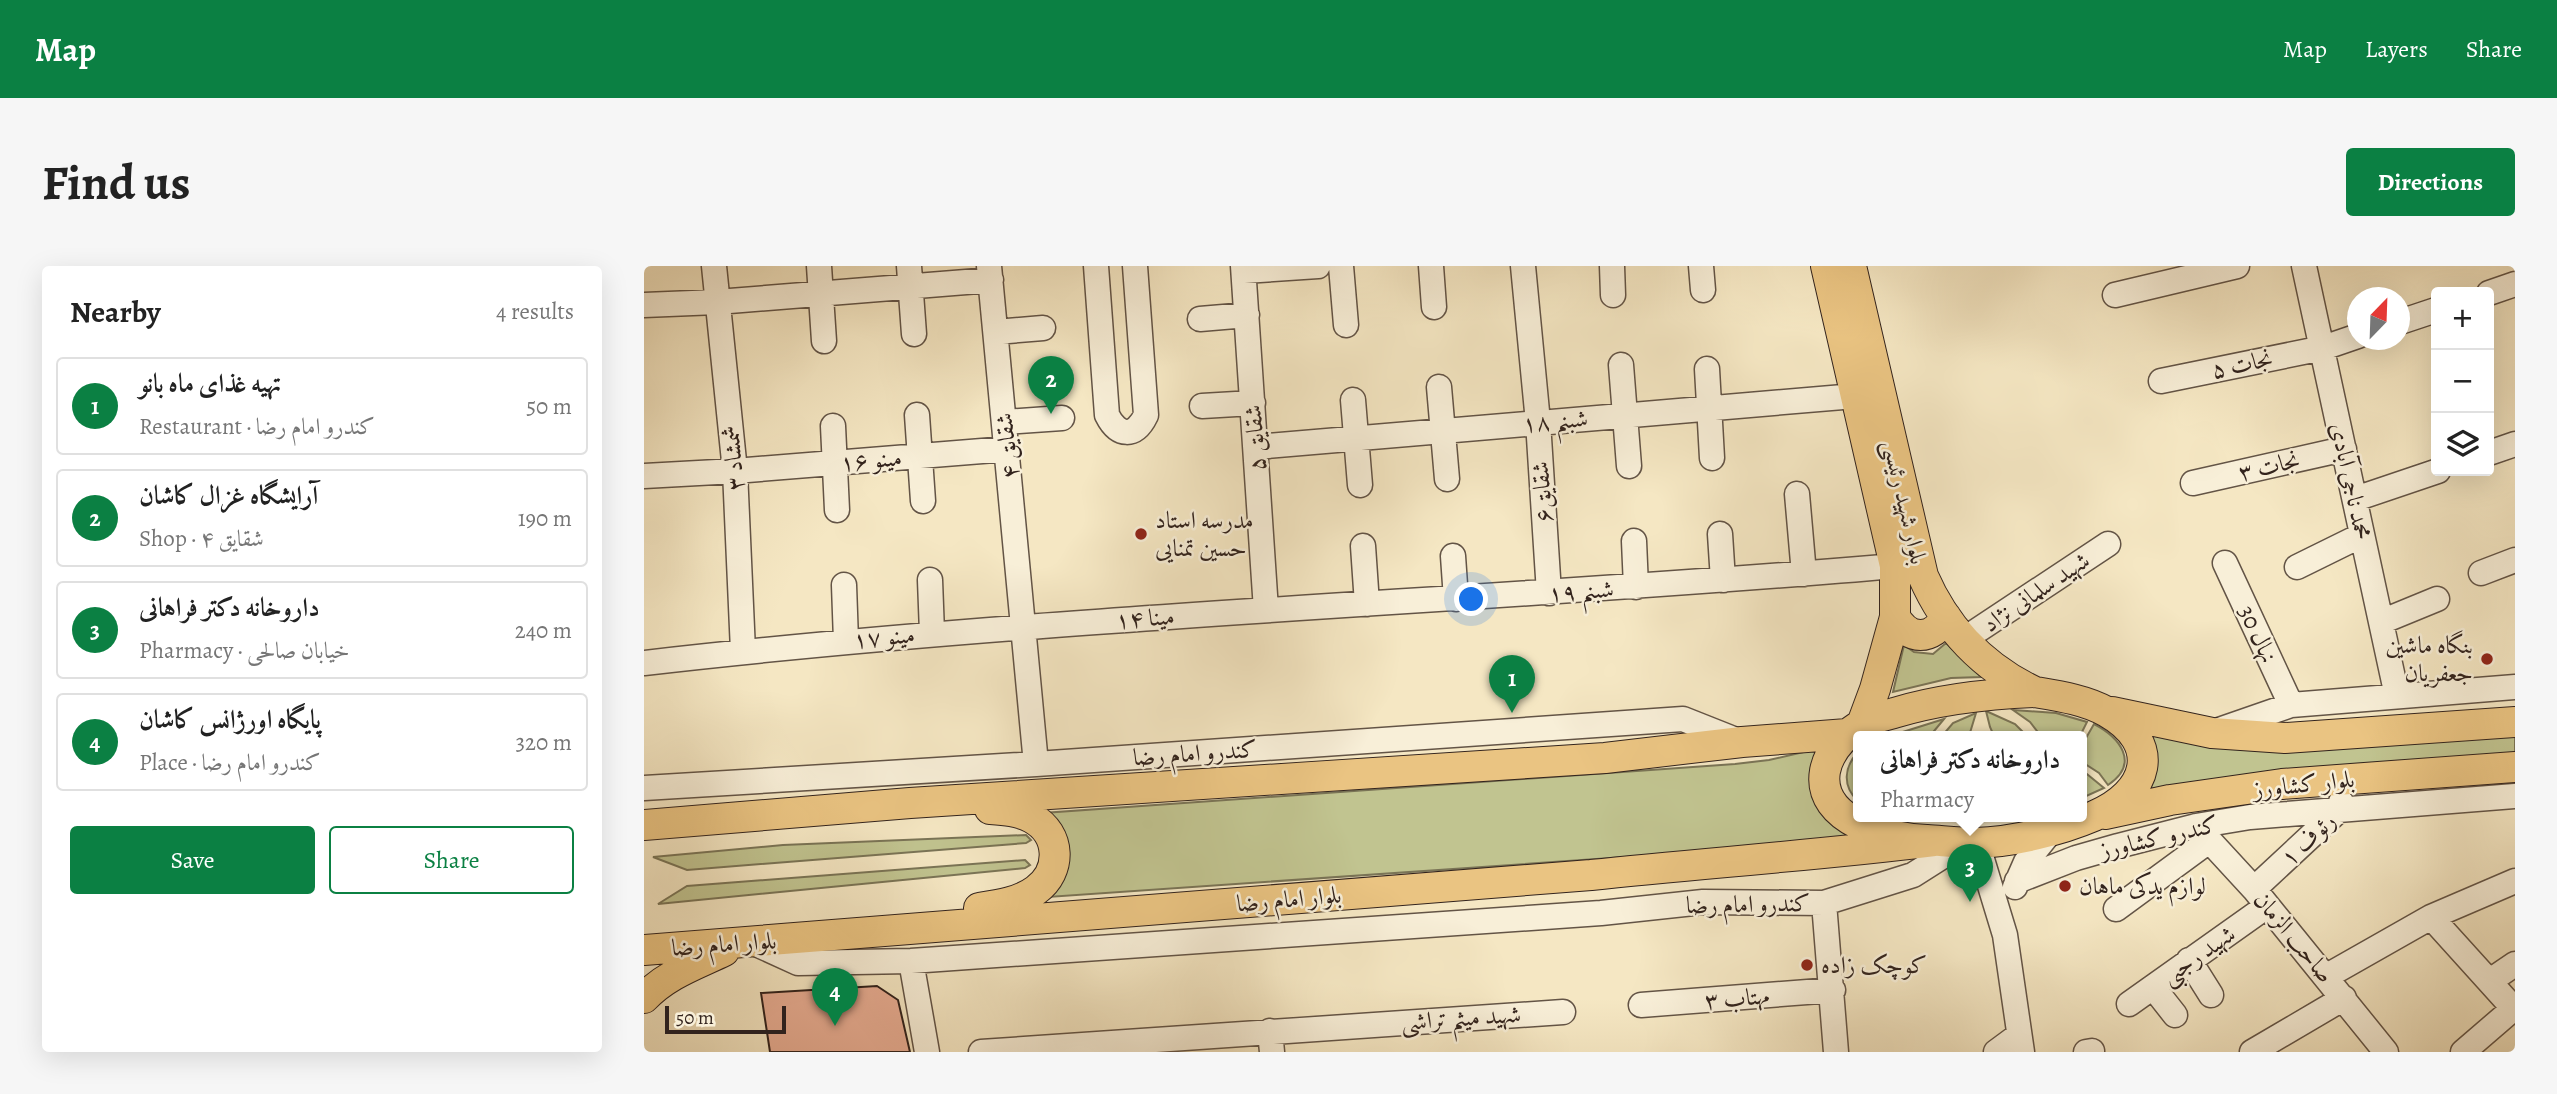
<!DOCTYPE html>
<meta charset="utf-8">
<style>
body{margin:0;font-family:Alegreya,Amiri,serif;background:#f6f6f6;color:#222}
.controls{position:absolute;right:21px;top:21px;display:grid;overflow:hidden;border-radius:7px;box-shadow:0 7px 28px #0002}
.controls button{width:63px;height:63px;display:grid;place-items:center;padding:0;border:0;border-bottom:2px solid #e0e0e0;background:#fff;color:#222;font:35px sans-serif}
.compass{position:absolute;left:1703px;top:21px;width:63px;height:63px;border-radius:50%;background:#fff;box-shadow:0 7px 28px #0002;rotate:23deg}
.scale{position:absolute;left:21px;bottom:18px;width:121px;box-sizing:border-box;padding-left:7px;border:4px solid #32231d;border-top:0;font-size:19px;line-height:24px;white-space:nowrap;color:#32231d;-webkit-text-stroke:5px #f8efd8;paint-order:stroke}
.you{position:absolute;left:828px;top:334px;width:24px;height:24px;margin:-18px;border:5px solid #fff;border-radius:50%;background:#1a73e8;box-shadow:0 0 0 10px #1a73e833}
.badge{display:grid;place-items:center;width:46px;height:46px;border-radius:50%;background:#0b8043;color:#fff;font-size:23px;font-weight:700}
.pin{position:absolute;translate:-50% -58px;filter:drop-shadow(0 2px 4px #0008)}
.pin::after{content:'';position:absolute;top:37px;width:24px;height:21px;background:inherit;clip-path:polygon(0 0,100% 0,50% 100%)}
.popup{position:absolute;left:1209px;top:465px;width:234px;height:91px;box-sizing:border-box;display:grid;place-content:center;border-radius:7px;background:#fff;filter:drop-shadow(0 2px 5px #0005);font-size:23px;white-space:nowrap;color:#767676}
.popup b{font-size:26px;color:#222}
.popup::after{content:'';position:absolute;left:50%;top:100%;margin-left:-14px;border:14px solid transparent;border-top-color:#fff}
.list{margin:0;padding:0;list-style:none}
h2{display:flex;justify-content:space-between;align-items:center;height:91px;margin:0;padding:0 28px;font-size:30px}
h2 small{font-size:23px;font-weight:400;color:#767676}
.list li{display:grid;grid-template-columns:46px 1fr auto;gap:21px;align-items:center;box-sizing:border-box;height:98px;margin:0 14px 14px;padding:0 14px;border:2px solid #e0e0e0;border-radius:7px}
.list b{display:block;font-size:26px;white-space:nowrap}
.list p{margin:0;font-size:23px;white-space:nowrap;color:#767676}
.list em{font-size:23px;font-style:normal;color:#767676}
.actions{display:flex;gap:14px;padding:21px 28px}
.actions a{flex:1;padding:16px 0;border:2px solid #0b8043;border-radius:7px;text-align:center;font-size:24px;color:#0b8043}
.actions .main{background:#0b8043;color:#fff}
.icon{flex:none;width:38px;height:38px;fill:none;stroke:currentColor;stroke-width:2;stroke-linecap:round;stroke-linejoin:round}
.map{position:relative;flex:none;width:1871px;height:786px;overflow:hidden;border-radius:7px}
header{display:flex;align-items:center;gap:42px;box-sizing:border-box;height:98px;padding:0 35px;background:#0b8043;color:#fff}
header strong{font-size:33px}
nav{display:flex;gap:38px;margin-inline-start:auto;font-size:24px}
.intro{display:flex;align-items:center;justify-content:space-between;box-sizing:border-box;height:168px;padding:0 42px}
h1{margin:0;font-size:49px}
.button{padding:18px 32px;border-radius:7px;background:#0b8043;color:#fff;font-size:24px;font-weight:700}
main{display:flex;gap:42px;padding:0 42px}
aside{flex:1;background:#fff;border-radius:7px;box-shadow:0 7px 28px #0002}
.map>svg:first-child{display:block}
.green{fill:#c1c490;stroke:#7a7456;stroke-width:2}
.building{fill:#e7ad93;stroke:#32231d;stroke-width:2}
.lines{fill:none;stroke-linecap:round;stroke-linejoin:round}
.minor-casing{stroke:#635446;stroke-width:27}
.major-casing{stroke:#32231d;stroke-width:32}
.minor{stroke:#f8efd8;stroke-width:24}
.major{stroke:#eac482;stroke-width:30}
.poi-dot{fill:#8f2418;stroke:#f8efd8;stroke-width:2.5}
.labels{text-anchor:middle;stroke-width:5;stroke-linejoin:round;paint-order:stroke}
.street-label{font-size:24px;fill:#32231d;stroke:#f8efd8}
.poi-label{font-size:24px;fill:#32231d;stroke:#f8efd8;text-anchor:start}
</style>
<header>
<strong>Map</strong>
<nav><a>Map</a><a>Layers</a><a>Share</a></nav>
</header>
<div class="intro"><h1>Find us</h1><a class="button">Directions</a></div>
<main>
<aside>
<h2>Nearby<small>4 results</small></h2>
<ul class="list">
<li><span class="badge">1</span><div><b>تهیه غذای ماه بانو</b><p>Restaurant · کندرو امام رضا</p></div><em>50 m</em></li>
<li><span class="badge">2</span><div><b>آرایشگاه غزال کاشان</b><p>Shop · شقایق ۴</p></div><em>190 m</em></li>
<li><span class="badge">3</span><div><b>داروخانه دکتر فراهانی</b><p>Pharmacy · خیابان صالحی</p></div><em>240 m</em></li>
<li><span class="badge">4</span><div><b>پایگاه اورژانس کاشان</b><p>Place · کندرو امام رضا</p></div><em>320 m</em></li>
</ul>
<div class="actions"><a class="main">Save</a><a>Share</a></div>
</aside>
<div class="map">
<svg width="1871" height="786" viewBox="0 0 1871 786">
<rect width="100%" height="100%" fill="#f5e7c3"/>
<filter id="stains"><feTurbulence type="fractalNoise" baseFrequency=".00286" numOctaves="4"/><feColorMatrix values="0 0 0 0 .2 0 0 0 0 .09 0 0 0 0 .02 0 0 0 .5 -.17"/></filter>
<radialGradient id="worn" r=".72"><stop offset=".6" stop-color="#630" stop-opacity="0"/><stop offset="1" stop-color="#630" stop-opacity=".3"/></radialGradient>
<path class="green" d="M1302,377L1337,411L1307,412L1249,426L1260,379L1270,386L1289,388Z
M1369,444L1412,447L1443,456L1436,470H1397L1386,456Z
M1342,445L1371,458L1383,470H1350L1346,461Z
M1332,447L1325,470H1298L1309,457Z
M1300,453L1286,470H1246Z
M1450,458C1475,471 1497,497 1464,519L1455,507L1438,496V479Z
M1506,467L1871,470V493L1505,523L1513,493Z
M1177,482L1172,491L1227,574L404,631L399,547L1091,498L1125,494Z
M1214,486V535C1198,520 1200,501 1214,486Z
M1438,504L1460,522L1438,532Z
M382,569L387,574L382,577L43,604L9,591L139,579Z
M381,594L386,599L381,602L14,638L43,620Z"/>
<path class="building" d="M233,720L254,734L266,786H126L117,727Z"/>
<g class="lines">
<defs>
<path id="minor" d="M70,0L91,205L99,385
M175,0L180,75
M265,0L270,68
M345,0L392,498
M452,0L463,149C474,171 491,172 502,149L491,0
M599,0L622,344
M697,0L702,59
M787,0L790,41
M879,0L894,156L905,327
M968,0L969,29
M1057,0L1059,24
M1660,0L1753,430
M600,5L674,0
M1845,27L1871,18
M1471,29L1593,0
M0,39L73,36L347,14
M556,53L603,49
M1756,56L1792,44
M352,66L399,62
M977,99L985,200
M1063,103L1068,192
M1517,115L1679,82L1714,70
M795,121L803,213
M709,134L716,219
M558,140L609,137
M273,149L279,235
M360,156L418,152
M189,160L193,244
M612,181L1211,130
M1845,187L1871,178
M0,210L91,205L363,183
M1549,217L1700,183
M1153,228L1160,308
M1711,233L1794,205
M1076,268L1079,314
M990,275L992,321
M719,280L723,338
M809,290L812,333
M1581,297L1647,439
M1653,301L1718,269
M1837,307L1871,294
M286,314L288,367
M200,319L202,375
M1737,356L1793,333
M1319,374L1464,278
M0,397C416,349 834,336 1251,300
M1572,465L1647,439L1871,421
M0,522L392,498L1039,453L1097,476
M1552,560L1610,623L1742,786
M1333,577L1361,669L1378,786
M1373,615L1432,592L1474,580L1552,560L1606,551L1871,530
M1371,621L1382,596L1407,565
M1610,623L1697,542V536
M1180,637L1192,786
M1472,643L1566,574
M1787,651L1871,744
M110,677L154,697L267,695L957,647L1059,636L1180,637L1269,609L1321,576
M1545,694L1567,729
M267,695L283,786
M1683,710L1787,651L1871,615
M1846,715L1871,698
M1509,721L1531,749
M1485,738L1623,640
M997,739L1189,724
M626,765L628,786
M337,786L919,746
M1352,786L1375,769
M1442,786L1448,785
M1608,786L1700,732
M1819,786L1869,743"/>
<path id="major" d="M1182,0L1251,300V351L1231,423L1218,458
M1207,0L1279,310C1302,363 1338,401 1391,426
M1251,351C1265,375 1288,375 1302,351
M1391,426C1415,430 1442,434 1463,446C1519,478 1505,527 1450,550C1415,565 1368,576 1331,577C1315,577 1299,575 1283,574C1246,573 1172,556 1181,505C1185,485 1198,471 1215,460C1225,453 1238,450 1250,447C1296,433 1342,428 1391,426Z
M1468,446L1568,467L1641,472L1871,456
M1461,548L1526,534L1638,518L1871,501
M0,559L266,537L961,492L1098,476L1203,468
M335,642C355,639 376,636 392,624C418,605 417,568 388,552C375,545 360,544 346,543
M0,684L947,609C1061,597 1176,589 1290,575
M0,732C23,708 51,699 80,685"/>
</defs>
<use href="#minor" class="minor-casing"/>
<use href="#major" class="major-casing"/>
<use href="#minor" class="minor"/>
<use href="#major" class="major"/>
</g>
<g class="poi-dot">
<circle cx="497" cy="268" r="7"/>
<circle cx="1843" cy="393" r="7"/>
<circle cx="1421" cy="620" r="7"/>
<circle cx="1163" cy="699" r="7"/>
</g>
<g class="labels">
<g class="street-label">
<text transform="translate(1598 98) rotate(-12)" y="8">نجات ۵</text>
<text transform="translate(911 155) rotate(-5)" y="8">شبنم ۱۸</text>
<text transform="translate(611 172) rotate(-94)" y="8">شقایق ۵</text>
<text transform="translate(363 180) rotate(-96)" y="8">شقایق ۴</text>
<text transform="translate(89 192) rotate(-95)" y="8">شمشاد ۳</text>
<text transform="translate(227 194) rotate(-5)" y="8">مینو ۱۶</text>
<text transform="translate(1625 200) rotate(-13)" y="8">نجات ۳</text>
<text transform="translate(1707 215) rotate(78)" y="8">محمد ناجی آبادی</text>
<text transform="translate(898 226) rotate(-94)" y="8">شقایق۶</text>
<text transform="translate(1261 236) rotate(77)" y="8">بلوار شهید رئیسی</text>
<text transform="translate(937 325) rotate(-4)" y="8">شبنم ۱۹</text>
<text transform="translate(1392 326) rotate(-34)" y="8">شهید سلمانی نژاد</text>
<text transform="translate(501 352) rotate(-4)" y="8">مینا ۱۴</text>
<text transform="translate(1614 368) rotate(65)" y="8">نهال 30</text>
<text transform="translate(240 371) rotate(-5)" y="8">مینو ۱۷</text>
<text transform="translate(551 487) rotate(-4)" y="8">کندرو امام رضا</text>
<text transform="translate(1660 518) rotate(-6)" y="8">بلوار کشاورز</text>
<text transform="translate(1515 571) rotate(-13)" y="8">کندرو کشاورز</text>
<text transform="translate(1664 573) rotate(-43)" y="8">رئوف ۱</text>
<text transform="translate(645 633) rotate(-5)" y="8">بلوار امام رضا</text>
<text transform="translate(1104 638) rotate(-1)" y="8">کندرو امام رضا</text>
<text transform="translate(1650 671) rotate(50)" y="8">صاحب الزمان</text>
<text transform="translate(80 678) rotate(-4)" y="8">بلوار امام رضا</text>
<text transform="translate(1554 689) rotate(-35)" y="8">شهید رجبی</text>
<text transform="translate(1093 732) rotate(-5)" y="8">مهتاب ۳</text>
<text transform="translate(817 752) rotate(-4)" y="8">شهید میثم تراشی</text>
</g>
<g class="poi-label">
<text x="511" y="262">مدرسه استاد<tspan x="511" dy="28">حسین تمنایی</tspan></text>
<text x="1829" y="387" text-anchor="end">بنگاه ماشین<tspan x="1829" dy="28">جعفریان</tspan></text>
<text x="1435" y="628">لوازم یدکی ماهان</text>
<text x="1177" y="707">کوچک زاده</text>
</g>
</g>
<rect width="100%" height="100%" filter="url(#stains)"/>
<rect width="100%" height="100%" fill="url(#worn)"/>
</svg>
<div class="controls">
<button>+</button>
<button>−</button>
<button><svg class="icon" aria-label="layers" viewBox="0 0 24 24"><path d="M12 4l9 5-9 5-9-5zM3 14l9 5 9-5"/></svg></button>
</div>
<svg class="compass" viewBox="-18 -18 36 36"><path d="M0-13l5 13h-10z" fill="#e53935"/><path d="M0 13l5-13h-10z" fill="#767676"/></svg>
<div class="scale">50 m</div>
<div class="you"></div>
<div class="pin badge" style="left:868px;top:447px">1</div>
<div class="pin badge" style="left:407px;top:148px">2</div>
<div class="pin badge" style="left:1326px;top:636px">3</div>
<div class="popup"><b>داروخانه دکتر فراهانی</b>Pharmacy</div>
<div class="pin badge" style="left:191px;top:760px">4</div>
</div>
</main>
